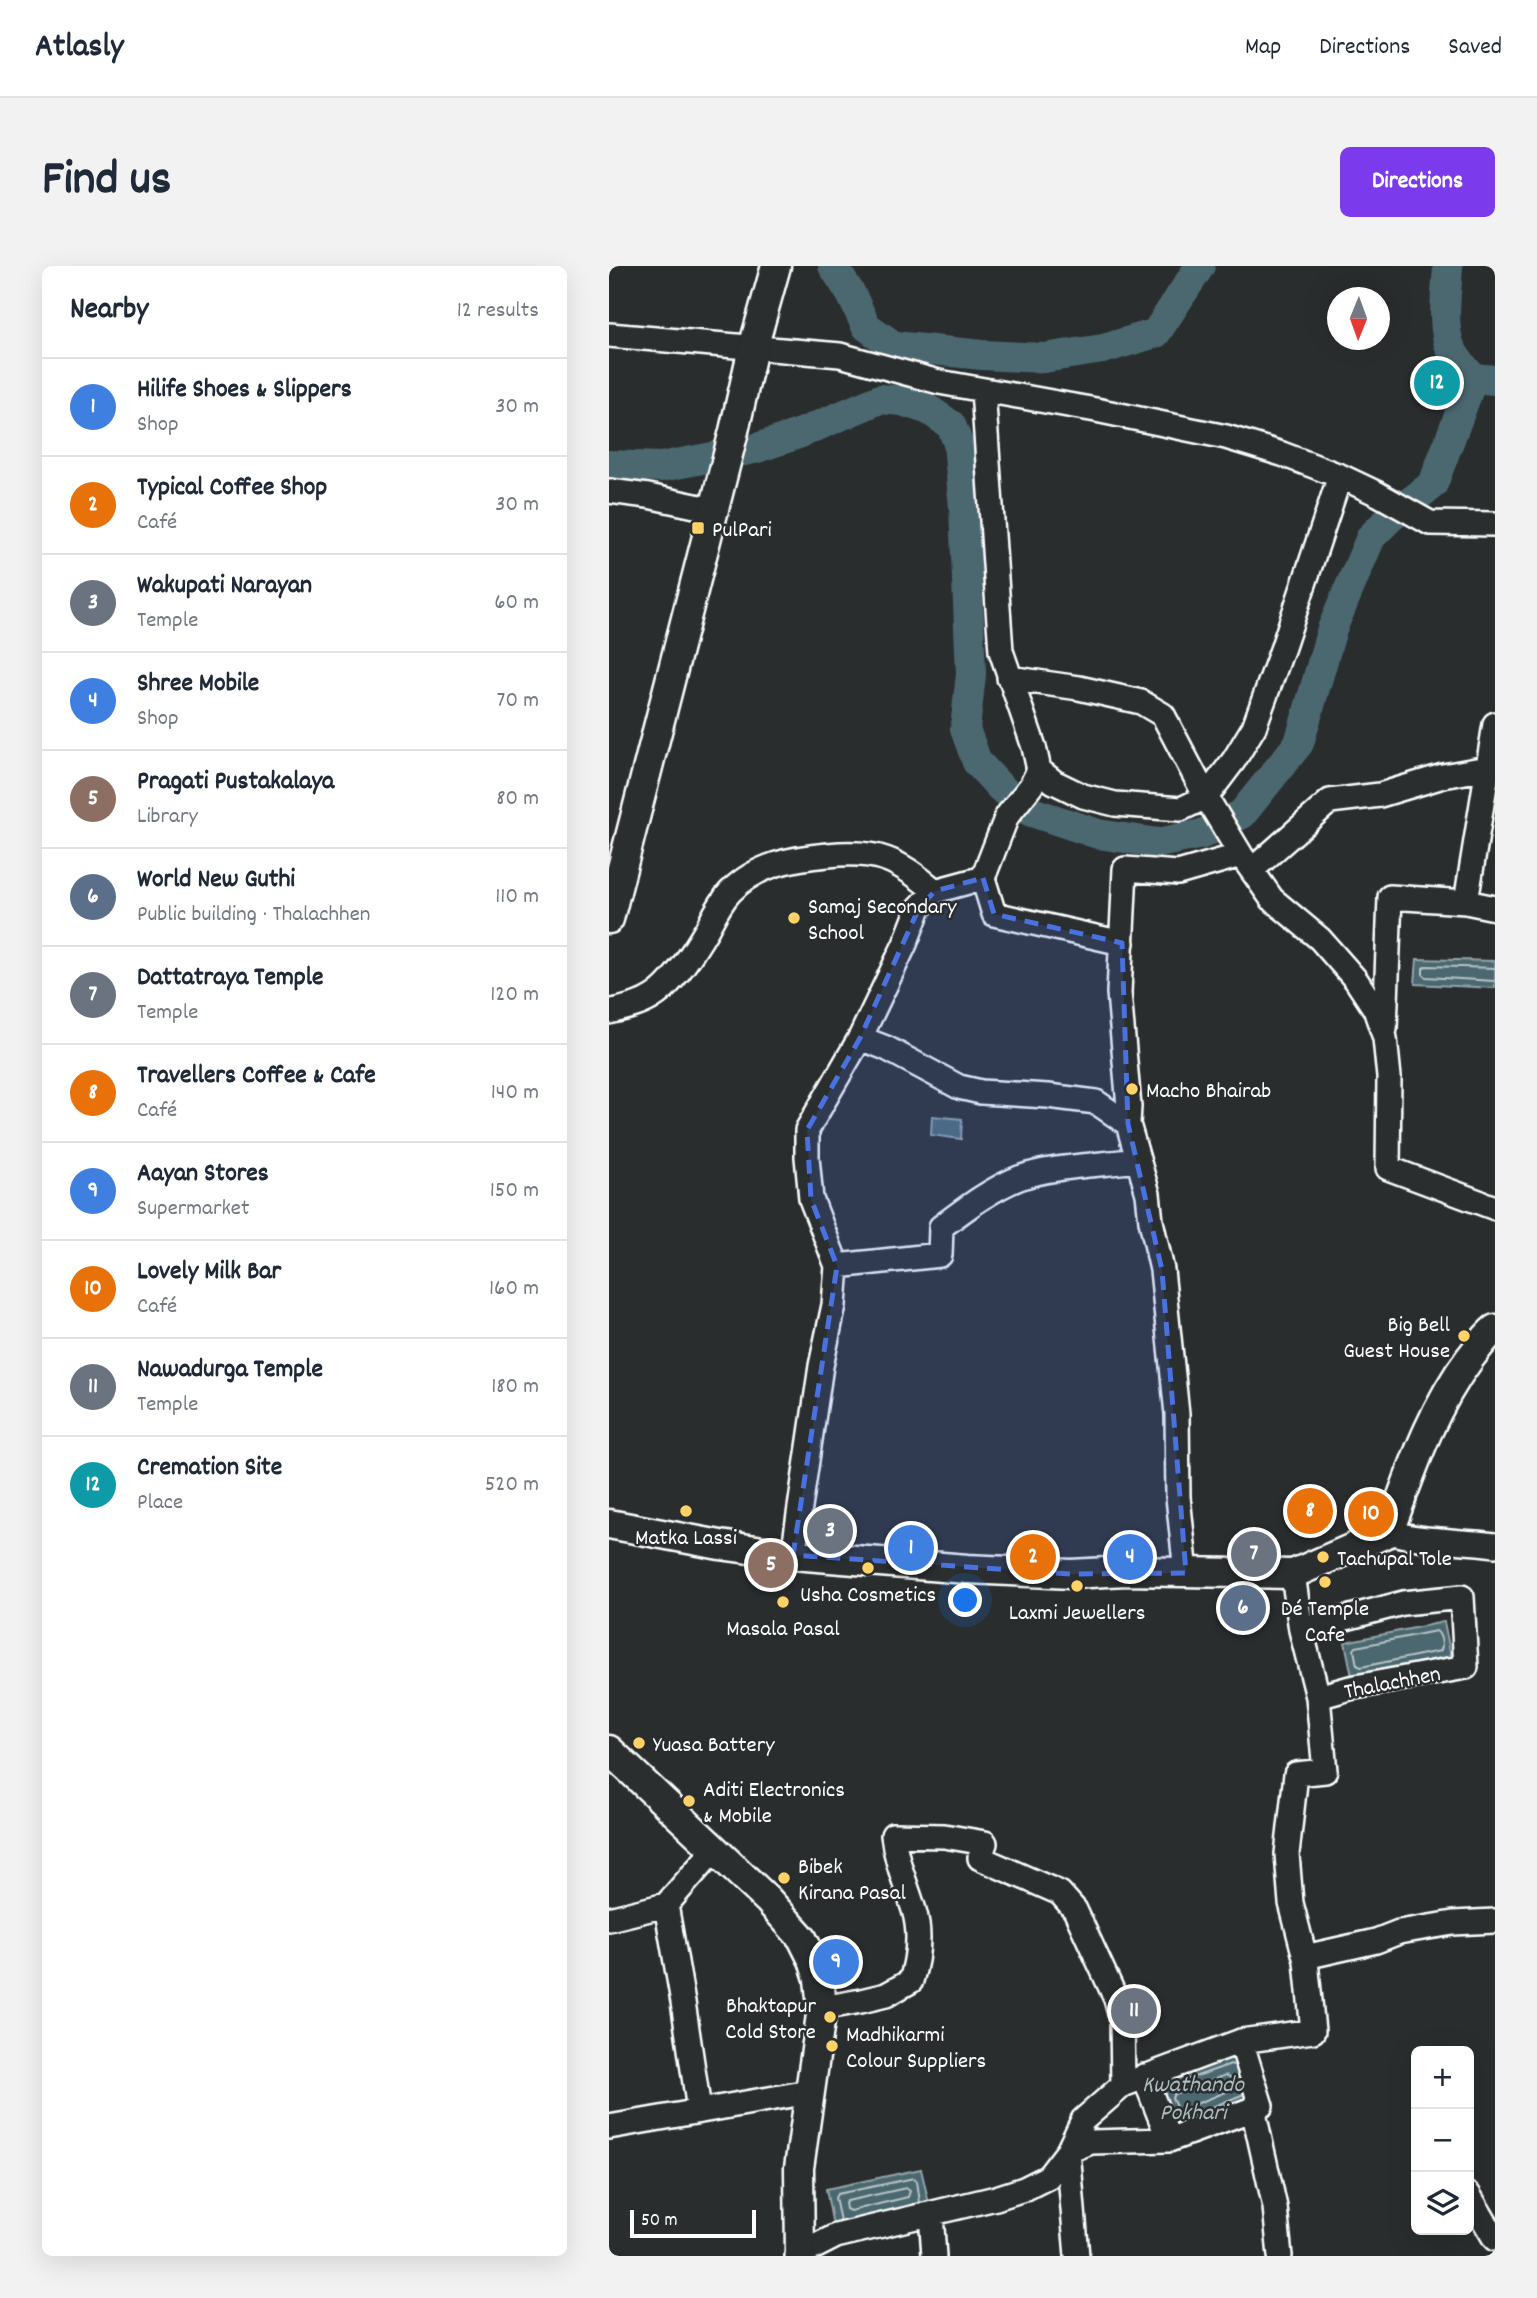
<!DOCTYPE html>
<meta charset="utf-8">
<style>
body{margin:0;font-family:Dekko,sans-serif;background:#f2f2f3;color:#1f2937}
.controls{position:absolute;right:21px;bottom:21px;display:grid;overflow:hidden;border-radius:10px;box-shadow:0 7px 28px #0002}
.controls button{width:63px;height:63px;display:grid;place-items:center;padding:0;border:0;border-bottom:2px solid #e0e1e3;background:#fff;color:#1f2937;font:35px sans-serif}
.compass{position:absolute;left:718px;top:21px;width:63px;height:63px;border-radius:50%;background:#fff;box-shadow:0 7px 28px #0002;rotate:181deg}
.scale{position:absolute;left:21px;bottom:18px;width:126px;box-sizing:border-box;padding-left:7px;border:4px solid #fff;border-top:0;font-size:19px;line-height:24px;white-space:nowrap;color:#fff;-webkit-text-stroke:5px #2a2d2e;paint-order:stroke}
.you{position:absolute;left:357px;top:1335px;width:24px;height:24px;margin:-18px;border:5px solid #fff;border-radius:50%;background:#1a73e8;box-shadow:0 0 0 10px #1a73e833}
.badge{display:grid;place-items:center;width:46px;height:46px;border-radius:50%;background:#7c3aed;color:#fff;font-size:23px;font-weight:700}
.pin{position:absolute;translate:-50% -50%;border:4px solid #fff;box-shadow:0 2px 7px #0006}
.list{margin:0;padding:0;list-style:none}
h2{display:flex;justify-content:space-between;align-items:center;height:91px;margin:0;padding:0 28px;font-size:30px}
h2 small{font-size:23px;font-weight:400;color:#747a83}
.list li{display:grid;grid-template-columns:46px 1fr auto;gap:21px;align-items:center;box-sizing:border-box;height:98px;padding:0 28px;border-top:2px solid #e0e1e3}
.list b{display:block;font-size:26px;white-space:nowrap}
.list p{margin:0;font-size:23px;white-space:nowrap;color:#747a83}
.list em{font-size:23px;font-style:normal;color:#747a83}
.icon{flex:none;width:38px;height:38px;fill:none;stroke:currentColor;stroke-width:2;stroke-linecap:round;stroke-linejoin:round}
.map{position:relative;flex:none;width:886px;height:1990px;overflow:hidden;border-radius:10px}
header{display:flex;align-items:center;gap:42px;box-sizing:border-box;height:98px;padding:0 35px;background:#fff;border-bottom:2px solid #e0e1e3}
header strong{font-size:33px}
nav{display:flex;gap:38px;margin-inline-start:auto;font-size:24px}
.intro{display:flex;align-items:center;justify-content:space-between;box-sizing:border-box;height:168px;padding:0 42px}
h1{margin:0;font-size:49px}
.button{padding:18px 32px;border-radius:10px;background:#7c3aed;color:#fff;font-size:24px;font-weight:700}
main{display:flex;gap:42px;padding:0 42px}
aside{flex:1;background:#fff;border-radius:10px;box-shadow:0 7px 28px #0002}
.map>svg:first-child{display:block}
.water{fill:#4b686f;stroke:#93a4a9;stroke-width:2}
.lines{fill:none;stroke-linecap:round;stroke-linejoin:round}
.shore{stroke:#b7c3c5;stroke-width:2}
.river{stroke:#4b686f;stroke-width:30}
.minor-casing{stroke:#fff;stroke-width:28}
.major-casing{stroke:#fff;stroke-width:33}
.minor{stroke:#2a2d2e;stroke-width:23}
.major{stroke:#2a2d2e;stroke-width:28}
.marked{fill:#4a71e0;fill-opacity:0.2;stroke:#4a71e0;stroke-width:5;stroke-dasharray:14 9;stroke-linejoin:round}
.poi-dot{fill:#ffd166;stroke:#2a2d2e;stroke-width:2.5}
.labels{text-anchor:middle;stroke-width:5;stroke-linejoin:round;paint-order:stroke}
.poi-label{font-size:23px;fill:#fff;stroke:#2a2d2e;text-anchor:start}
.street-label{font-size:23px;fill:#fff;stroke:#2a2d2e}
.water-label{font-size:24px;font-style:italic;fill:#aebbbe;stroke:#2a2d2e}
</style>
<header>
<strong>Atlasly</strong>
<nav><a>Map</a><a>Directions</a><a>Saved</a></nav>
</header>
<div class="intro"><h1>Find us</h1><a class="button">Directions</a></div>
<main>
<aside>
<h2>Nearby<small>12 results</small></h2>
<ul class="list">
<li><span class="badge" style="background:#3f7fe0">1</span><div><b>Hilife Shoes &amp; Slippers</b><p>Shop</p></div><em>30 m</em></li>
<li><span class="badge" style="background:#e8710a">2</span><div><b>Typical Coffee Shop</b><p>Café</p></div><em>30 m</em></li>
<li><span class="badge" style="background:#6b7280">3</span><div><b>Wakupati Narayan</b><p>Temple</p></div><em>60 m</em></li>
<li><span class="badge" style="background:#3f7fe0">4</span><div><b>Shree Mobile</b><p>Shop</p></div><em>70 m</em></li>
<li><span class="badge" style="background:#8d6e63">5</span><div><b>Pragati Pustakalaya</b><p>Library</p></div><em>80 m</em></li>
<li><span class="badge" style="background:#5c6f8a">6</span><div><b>World New Guthi</b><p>Public building · Thalachhen</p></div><em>110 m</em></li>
<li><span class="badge" style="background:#6b7280">7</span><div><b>Dattatraya Temple</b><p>Temple</p></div><em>120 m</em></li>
<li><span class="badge" style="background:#e8710a">8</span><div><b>Travellers Coffee &amp; Cafe</b><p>Café</p></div><em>140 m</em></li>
<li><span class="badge" style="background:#3f7fe0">9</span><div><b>Aayan Stores</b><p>Supermarket</p></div><em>150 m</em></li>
<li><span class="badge" style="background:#e8710a">10</span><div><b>Lovely Milk Bar</b><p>Café</p></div><em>160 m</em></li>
<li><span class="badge" style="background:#6b7280">11</span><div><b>Nawadurga Temple</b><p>Temple</p></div><em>180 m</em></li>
<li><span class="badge" style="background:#0f9aa8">12</span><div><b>Cremation Site</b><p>Place</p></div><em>520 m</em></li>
</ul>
</aside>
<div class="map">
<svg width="886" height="1990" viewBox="0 0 886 1990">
<rect width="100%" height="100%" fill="#2a2d2e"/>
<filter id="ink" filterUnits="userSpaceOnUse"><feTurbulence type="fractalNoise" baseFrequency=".0143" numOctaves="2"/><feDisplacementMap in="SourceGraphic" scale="14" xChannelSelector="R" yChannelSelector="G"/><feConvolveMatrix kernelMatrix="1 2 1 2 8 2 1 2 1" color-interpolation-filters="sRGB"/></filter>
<g filter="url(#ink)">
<path class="water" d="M808,693L886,695V722L806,718Z
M323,850L353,853L352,873L322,869Z
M835,1356L842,1390L743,1410L736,1376Z
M629,1788L645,1833L560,1866L541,1819Z
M312,1903L321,1942L225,1965L217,1923Z"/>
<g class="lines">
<path class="shore" d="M886,702L817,700L814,702V708L817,711L886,715
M827,1365C832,1368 835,1381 831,1385L752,1401L748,1399L745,1384L747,1381Z
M617,1809L621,1811L624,1821L622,1824L572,1844L568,1843L563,1832L565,1828Z
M554,1822L622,1798L626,1800
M567,1856L635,1828
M297,1922L301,1925L299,1931L241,1945L237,1943L236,1937L238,1935Z
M231,1955L226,1932L228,1928L305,1912L308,1915L311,1937"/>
<path class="river" d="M224,0L242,28L257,60L285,80L373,89L435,92L494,83L547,67L591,0
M839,0C838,23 833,51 839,74C842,89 855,101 864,112L886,114
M0,199L52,201L145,183L192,167L271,133L293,135L320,144L342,159L349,177L355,242L362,408L356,463L368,496L392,522L420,545L489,568L549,577L593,568L633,548L690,477L723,363L762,271L782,251L824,218L864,112"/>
<defs>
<path id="minor" d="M0,69L231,89L330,116L487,144L617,171L673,188L731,210L769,228L821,257L886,258
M731,210L674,381L645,461L625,494L597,531L632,589L663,633L711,673L747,714L766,743L776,772L780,811L779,902L886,942
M0,225L39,230L105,244
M400,412L470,422L532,436L554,449L597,531L572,543L506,538L474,530L445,516L430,504
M643,604L721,535L771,529L834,510L878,502
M374,612L385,648L513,677
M857,636L886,458
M0,746C16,742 32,739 45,730C64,718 87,682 98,663C105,650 111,637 121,626C147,599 183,592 219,589C269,584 288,593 326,625
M776,763L781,631L857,636L886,642
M251,772L277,782L350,821L372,826L439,830L487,836L519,858
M228,1000L331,989L332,961C356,943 382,923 410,912C441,900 493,899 528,894
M780,1266C814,1276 851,1274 886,1279
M184,1289L212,1100L225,1039L228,1000L202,933L198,891V864L251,772L296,678L310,642L326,625L374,612L398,550L422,520L430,504L425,481L392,385L374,124
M577,1307L569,1231L568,1148L553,1004L542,955L539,928L519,858L520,841L510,727L516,603L569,607L632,589
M692,1364L794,1337L853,1331L857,1401L741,1422L709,1431
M57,1639L74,1736L90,1844
M0,1653L57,1639L105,1584
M696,1691L767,1675L790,1666L844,1657L886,1655
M213,1742L252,1735L277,1729L302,1715C309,1692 312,1667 305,1644C297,1618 287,1596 284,1569L335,1570L376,1577L371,1592L451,1627L466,1644L507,1733L513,1755L514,1819
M535,1810L560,1874
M644,1843L666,1941L671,1990
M0,1861L200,1826
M860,1929L886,1973
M322,1948L325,1990
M188,1990L227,1970L387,1932L415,1923L439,1911L459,1885L474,1854L514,1819L632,1775L704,1765L697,1695L682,1637L678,1588L687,1508L716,1505L709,1431L692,1364L684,1308
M468,1990L459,1885L482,1876L560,1874L652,1840L632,1775"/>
<path id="major" d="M0,653L125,165L144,82L167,0
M0,1258L111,1279L184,1289L358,1303L462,1308L517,1305L684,1308L780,1266C802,1206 822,1144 861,1092C869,1082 876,1071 886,1063
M0,1484L159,1634L193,1672L204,1694L210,1713L213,1742L190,1902L191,1990"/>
</defs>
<use href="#minor" class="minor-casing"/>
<use href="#major" class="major-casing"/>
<use href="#minor" class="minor"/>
<use href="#major" class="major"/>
</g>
</g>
<path class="marked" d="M374,612L385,648L513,677L519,858L553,1004L577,1307L462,1308L184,1289L228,1000L202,933L198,864L251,772L310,642L326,625Z"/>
<g class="poi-dot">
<rect x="82" y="255" width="14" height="14" rx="3.5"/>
<circle cx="185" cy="652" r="7"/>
<circle cx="523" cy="823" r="7"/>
<circle cx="855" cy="1070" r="7"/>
<circle cx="77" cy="1245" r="7"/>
<circle cx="714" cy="1291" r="7"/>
<circle cx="259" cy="1302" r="7"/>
<circle cx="716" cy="1316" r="7"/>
<circle cx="468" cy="1320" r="7"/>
<circle cx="174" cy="1336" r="7"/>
<circle cx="30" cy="1477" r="7"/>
<circle cx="80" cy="1535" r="7"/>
<circle cx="175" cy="1612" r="7"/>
<circle cx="221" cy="1751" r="7"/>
<circle cx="223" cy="1780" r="7"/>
</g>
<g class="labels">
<g class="poi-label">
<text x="103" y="270">PulPari</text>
<text x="199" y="647">Samaj Secondary<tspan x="199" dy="26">School</tspan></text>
<text x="537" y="831">Macho Bhairab</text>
<text x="841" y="1065" text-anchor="end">Big Bell<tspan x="841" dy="26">Guest House</tspan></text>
<text x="77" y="1278" text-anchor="middle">Matka Lassi</text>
<text x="728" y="1299">Tachupal Tole</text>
<text x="259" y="1335" text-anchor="middle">Usha Cosmetics</text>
<text x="716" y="1349" text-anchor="middle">Dé Temple<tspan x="716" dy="26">Cafe</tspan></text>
<text x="468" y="1353" text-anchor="middle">Laxmi Jewellers</text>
<text x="174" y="1369" text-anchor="middle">Masala Pasal</text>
<text x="44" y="1485">Yuasa Battery</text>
<text x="94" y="1530">Aditi Electronics<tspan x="94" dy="26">&amp; Mobile</tspan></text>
<text x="189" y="1607">Bibek<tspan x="189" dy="26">Kirana Pasal</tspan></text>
<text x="207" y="1746" text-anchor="end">Bhaktapur<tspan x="207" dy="26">Cold Store</tspan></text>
<text x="237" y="1775">Madhikarmi<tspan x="237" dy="26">Colour Suppliers</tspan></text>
</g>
<g class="street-label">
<text transform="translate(783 1415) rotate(-11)" y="8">Thalachhen</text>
</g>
<g class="water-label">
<text x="584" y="1825">Kwathando<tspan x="584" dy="28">Pokhari</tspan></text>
</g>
</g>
</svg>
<div class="controls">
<button>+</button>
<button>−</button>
<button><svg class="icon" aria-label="layers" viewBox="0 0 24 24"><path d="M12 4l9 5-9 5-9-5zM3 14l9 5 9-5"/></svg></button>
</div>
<svg class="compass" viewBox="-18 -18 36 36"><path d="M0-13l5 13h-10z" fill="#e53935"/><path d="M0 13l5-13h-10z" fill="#747a83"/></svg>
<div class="scale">50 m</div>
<div class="you"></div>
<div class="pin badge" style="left:302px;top:1282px;background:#3f7fe0">1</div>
<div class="pin badge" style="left:424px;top:1291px;background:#e8710a">2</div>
<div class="pin badge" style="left:221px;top:1265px;background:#6b7280">3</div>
<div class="pin badge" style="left:521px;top:1291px;background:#3f7fe0">4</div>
<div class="pin badge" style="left:162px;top:1299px;background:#8d6e63">5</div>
<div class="pin badge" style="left:634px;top:1342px;background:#5c6f8a">6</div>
<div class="pin badge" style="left:645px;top:1288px;background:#6b7280">7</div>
<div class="pin badge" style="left:701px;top:1245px;background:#e8710a">8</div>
<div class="pin badge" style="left:227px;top:1696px;background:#3f7fe0">9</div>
<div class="pin badge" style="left:762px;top:1248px;background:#e8710a">10</div>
<div class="pin badge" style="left:525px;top:1745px;background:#6b7280">11</div>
<div class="pin badge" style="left:828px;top:117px;background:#0f9aa8">12</div>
</div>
</main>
